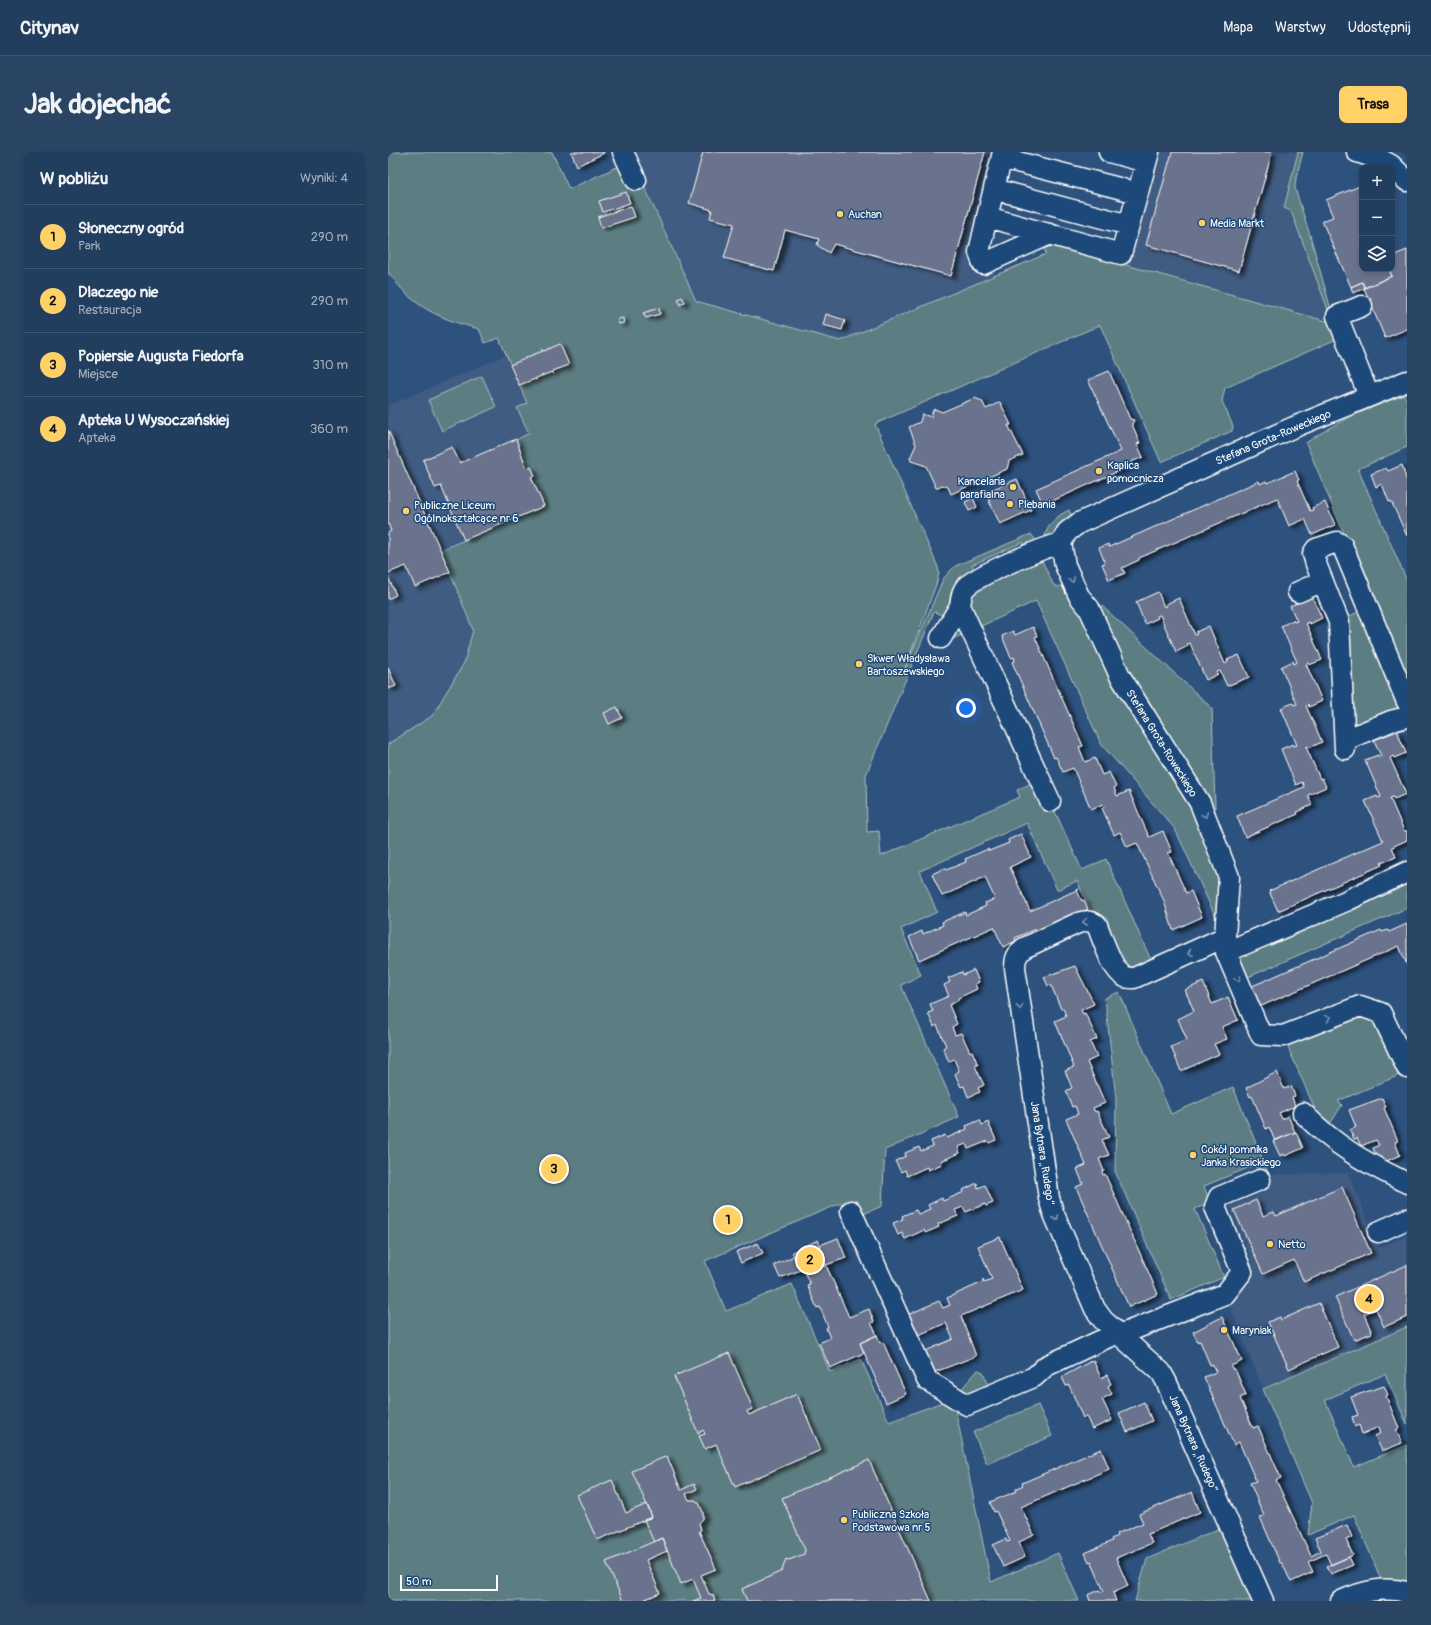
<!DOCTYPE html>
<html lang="pl">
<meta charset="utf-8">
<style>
body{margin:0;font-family:Pangolin,sans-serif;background:#2a4564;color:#f1f3f6}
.controls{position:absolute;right:12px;top:12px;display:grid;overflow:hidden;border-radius:8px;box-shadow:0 2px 6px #0003}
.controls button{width:36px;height:36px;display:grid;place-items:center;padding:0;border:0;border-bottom:1px solid #3f5773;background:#223e5e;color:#f1f3f6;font:20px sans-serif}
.scale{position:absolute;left:12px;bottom:10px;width:98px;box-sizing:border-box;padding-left:4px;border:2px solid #fff;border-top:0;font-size:11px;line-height:14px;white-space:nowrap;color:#fff;-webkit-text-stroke:3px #1f4a7a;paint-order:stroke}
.you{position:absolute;left:578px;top:556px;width:14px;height:14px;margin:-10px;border:3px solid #fff;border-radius:50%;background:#1a73e8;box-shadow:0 0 0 6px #1a73e833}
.badge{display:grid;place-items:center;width:26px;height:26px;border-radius:50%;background:#ffd166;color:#111;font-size:13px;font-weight:700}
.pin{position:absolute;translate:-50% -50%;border:2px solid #fff;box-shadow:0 1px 4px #0006}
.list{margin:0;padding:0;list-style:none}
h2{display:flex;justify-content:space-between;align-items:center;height:52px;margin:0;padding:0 16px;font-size:17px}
h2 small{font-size:13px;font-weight:400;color:#a2aebc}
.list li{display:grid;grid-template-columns:26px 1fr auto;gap:12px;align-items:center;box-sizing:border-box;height:64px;padding:0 16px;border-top:1px solid #3f5773}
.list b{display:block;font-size:15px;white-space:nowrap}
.list p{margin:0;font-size:13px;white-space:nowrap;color:#a2aebc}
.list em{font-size:13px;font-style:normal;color:#a2aebc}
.icon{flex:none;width:22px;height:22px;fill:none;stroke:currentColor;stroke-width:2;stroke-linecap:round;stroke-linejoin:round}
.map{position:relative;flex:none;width:1019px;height:1449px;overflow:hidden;border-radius:8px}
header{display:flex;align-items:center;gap:24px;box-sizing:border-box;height:56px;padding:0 20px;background:#223e5e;border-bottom:1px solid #3f5773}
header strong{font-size:19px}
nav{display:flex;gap:22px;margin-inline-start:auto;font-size:14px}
.intro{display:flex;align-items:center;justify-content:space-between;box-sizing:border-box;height:96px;padding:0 24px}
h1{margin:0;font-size:28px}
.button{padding:10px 18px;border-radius:8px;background:#ffd166;color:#111;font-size:14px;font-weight:700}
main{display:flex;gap:24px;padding:0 24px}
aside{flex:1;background:#223e5e;border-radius:8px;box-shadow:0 2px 6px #0003}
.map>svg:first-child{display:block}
.built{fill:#405c82}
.green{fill:#5c7e83;stroke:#aebec1}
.building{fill:#6b738d;stroke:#fff;filter:url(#shadow)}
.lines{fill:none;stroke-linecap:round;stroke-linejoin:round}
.minor-casing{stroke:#fff;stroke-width:23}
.minor{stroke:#1f4a7a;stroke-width:20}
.oneway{stroke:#7992af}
.poi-dot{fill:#ffd166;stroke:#1f4a7a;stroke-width:1.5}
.labels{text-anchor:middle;stroke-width:3;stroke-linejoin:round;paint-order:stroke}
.poi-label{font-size:11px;fill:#fff;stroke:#1f4a7a;text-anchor:start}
.street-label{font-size:11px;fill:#fff;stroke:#1f4a7a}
</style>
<header>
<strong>Citynav</strong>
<nav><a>Mapa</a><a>Warstwy</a><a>Udostępnij</a></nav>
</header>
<div class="intro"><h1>Jak dojechać</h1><a class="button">Trasa</a></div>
<main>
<aside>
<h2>W pobliżu<small>Wyniki: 4</small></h2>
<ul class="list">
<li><span class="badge">1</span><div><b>Słoneczny ogród</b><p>Park</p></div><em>290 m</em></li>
<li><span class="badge">2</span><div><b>Dlaczego nie</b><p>Restauracja</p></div><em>290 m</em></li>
<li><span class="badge">3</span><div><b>Popiersie Augusta Fiedorfa</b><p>Miejsce</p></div><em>310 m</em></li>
<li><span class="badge">4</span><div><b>Apteka U Wysoczańskiej</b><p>Apteka</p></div><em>360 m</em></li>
</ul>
</aside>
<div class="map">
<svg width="1019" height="1449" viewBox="0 0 1019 1449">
<defs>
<filter id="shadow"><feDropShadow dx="4.5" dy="2.5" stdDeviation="2" flood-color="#0009"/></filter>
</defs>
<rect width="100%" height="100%" fill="#2e527e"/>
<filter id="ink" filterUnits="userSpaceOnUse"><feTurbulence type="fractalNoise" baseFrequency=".025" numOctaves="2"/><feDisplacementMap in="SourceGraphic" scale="8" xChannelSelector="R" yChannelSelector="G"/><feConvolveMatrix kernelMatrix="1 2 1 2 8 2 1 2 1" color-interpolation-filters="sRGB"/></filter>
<g filter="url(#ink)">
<path class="built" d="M241,0H615L591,94L602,109L608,124L452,189L308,149Z
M721,0H910L896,56L903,59L945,171L731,111L758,10Z
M118,203L151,276L128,287L147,324L156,354L53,398L85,478L84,485L68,531L44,564L0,594V254Z
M960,1021L991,1096L1019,1084V1175L875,1237L837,1142L854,1120L866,1115L842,1054L877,1040L873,1028L881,1023Z"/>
<path class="green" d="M0,0H164L181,37L231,14L254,29L308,149L452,189L658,102L653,86L731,111L945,171L903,59L896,56L910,0H915L908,26L907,36L922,83L951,186L837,236L834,249L845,274L844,279L773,310L712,173L487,272L550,415L551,421L548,433L516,519L555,427L567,414L643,382L647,387L648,394L639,398L635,390L584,413L588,422L652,404L665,432L669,435L674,433L683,451L699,440L824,556L827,655L826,685L838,716L837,785L787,677L713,592L648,449L556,491L564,467L546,460L478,623L479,680L491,679L493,704L632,645L629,638L652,627L694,718L718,707L767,817L746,826L709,773L689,729L669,738L639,671L532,719L549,760L513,777L533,823L513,833L571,965L497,998L494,1054L466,1066L463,1059L453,1051L317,1109L338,1159L404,1132L442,1220L473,1207L501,1270L565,1246L603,1430L670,1401L691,1449H0V592L44,564L76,511L85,478L53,398L156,354L143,325L147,324L143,315L139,317L128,288L141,281L129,256L139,251L111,186L97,191L91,177C53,167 25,156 2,122H0Z
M94,224L108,255L54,279L40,248Z
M1016,243L1019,249V295L970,317L1019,429V566L957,597L951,470L979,455L955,379L918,291C948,269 982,256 1016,243Z
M681,358L685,367L665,387H656C659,373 668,364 681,358Z
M1019,720V756L851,829L838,800Z
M731,840L783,962L845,935L881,1023L873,1028L867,1013L816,1034L822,1051L807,1057L836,1125L783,1148L727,1019L728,947L717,846Z
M972,854L993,861L1014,922L950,949L954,953L937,980L895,884Z
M1019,1175V1272L997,1222L937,1248L966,1315L1019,1293V1440L997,1437L966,1363L920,1383L924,1351L875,1237Z
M590,1218L595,1220L602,1236L579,1246L569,1242Z
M650,1253L664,1284L599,1312L585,1280Z
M842,1372L875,1449H747L759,1407Z"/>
<path class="building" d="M183,0H216V1L189,14Z
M315,0H597L563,124L446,92L441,101L429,93L431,87L397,78L386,119L336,106L346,72L322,66L324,58L301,51Z
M784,0H884L851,119L758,93Z
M974,33V117H1001L1004,124L977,136L974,130L963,135L934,69L945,65L938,48Z
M238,40L242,51L215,60L211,49Z
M243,54L247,65L213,76L210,65Z
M1019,98V177L997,186L976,136L1004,124L1001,117H1004V104Z
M974,130L977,136L965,141L963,135Z
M294,145L297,150L292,153L290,147Z
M271,156L272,162L258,166L255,161Z
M438,162L457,168L454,178L435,173Z
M235,166L236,171L231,172L230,167Z
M172,192L181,213L165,219V222L164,220L148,226V228L147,227L131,233L122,213L139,206L138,204L139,205L155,199L154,197L156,199Z
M721,219L742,267L746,268L744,272L752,291L749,292L755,305L743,310L744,313L662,350L661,346L654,350L648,337L733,299L700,228Z
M587,246L594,249L598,257L612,250L623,273H620L635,303L621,309L619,317L563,342L560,335L554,333L548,336L538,314L523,309L522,306L528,293L521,275L532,270L534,262L543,265L545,258L547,257L554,260Z
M0,278L62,420L27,435L18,414L0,421V381L3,379L0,371Z
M128,287L139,317L143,315L147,324L143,325L156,354L76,388L53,334L47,336L35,308L64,295L72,311Z
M1014,313L1019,330V384L1003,349L1001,350L994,332L988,335L983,322L998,316L1000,319Z
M907,319L911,328L909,329L922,359L925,358L924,356L937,350L947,373L924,383L917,367L901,374L889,346L751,406V408L734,416L737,421L721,428L714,412L717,411L711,396L720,392L721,395L871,329L872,332L878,329L879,331Z
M629,327L643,358L612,372L600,347L606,344L603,338Z
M585,346L589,355L581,359L577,350Z
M0,425L8,443L0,447Z
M770,440L776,455L779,454L778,452L791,446L807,483L809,482L808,480L821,474L837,512L840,510L839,508L851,503L861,525L839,534L832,519L829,520L830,522L818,528L802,491L799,492L800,494L788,500L772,463L769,464L770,466L757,472L748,450Z
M924,445L934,466L922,472L921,470L918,471L934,508L921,513L920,511L918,512L934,549L921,555L920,552L918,554L934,590L921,596L920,594L918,595L932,627L934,626L938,635L920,643L924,653L909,660L910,662L857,685L849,664L916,635L914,630L908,633L893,597L905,592L906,594L909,593L893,556L905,551L906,553L909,552L893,515L905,509L906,512L909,510L893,474L905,468L906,470L909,469L902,454Z
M645,475L649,484L647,485L695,594L691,595L697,610L707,606L714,623L721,620L728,635L726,636L729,644L741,639L761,685L775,679L784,700L780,701L794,732L798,741L803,739L814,765L785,778L776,749L749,691L739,695L732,680L726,683L714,656L716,655L715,652L703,657L685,616L675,620L668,605L666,606L624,510L627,509L626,505L623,506L614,484L625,479L627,483Z
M0,516L8,534L0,537Z
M229,555L234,566L221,572L216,561Z
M1009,579L1018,601L1006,606L1005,604L1002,606L1018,642L1006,647L1005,645L1002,646L1016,679H1019V688L1004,695L1008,705L993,711L994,713L890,759L881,739L995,689L977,649L989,644L990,646L993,645L977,608L990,603L991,605L993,604L986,588Z
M633,682L643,705L622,715L642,759L691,737L689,739L694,749L696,748L700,757L648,780L647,777L627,786L628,789L615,795L606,775L531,808L521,785L534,779L535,782L555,773L554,770L577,760L578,763L598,754L597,751L607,747L597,725L554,744L544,722L557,716L558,718L578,710L577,707L600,697L601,699L621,691L620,688Z
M1019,772V813L1011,794L871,855L862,835L993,778L994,780L1000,778L1001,780Z
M687,814L706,852L693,858L695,862L697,861L709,887L702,890L709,905L699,910L717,951L705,956L707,960L709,959L721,985L714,988L721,1003L711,1007L716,1019L714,1020L715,1023L717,1022L770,1142L741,1155L688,1035L695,1032L689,1017L698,1013L678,967L690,962L687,954L684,955L678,939L684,936L677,919L686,915L667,869L678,864L675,856L673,857L663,833L660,834L656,825Z
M586,818L591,830L587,832L589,837L570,846L571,848L561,853L569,872L564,875L567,883L573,881L582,900L584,899L590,913L587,914L596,933L590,936L592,940L580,945L576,934L573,935L567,922L571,919L566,907L561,910L555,896L558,894L549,873L546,875L540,861L545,859L542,852L561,844L556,833L562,830L560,826L574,820L575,823Z
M815,830L824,852L840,845L850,868L834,875L839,887L826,892L831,902L793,919L783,895L799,888L790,867L806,859L797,838Z
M889,920L896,937L903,934L907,944L904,945L907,954L891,961L894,967L900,964L907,980L887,989L881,975L878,977L864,944L862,945L858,936Z
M994,946L998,955L996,956L1010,989L1007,990L1012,1003L992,1012L985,996L991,993L988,988L973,994L969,986L966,987L962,978L968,975L961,958Z
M592,968L594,973L600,970L608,988L601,991L600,989L580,997L578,992L570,995L572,1001L553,1009L554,1012L540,1018L539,1015L519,1024L517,1018L513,1020L507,1009L518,1004L517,1001L531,995L533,999L545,994L543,989L557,983L559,986L579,977L578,974Z
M908,980L915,996L897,1004L896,1002L892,1004L885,989Z
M589,1031L590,1036L597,1033L605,1051L598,1054L597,1052L578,1060L575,1055L567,1058L570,1064L550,1072L551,1075L537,1081L536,1078L517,1087L514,1081L510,1083L505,1071L515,1067L514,1064L528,1058L530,1062L542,1057L540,1053L554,1046L555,1049L576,1040L575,1038Z
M954,1035L983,1101L916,1130L906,1108L875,1122L846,1058L868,1048L875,1064L886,1060L888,1064Z
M612,1085L635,1138L573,1164L588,1204L542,1222L533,1201L565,1187L558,1171L526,1185L517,1164L551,1149L555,1156L562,1153L559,1146L595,1130V1127L596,1130L604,1127L590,1094Z
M450,1086L458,1106L438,1113L431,1096L433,1095L432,1093Z
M430,1088L433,1095L431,1096L438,1113L417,1122L413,1112L410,1113L404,1100Z
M370,1091L375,1101L353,1111L348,1100Z
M406,1104L410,1113L413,1112L415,1117L392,1126L386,1113Z
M438,1113L461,1165L481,1157L486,1170L483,1171L489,1183L472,1191L476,1201L442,1216L431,1191L442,1186L438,1176L440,1175L432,1155L429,1156L419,1133L422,1132L417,1122Z
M1019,1113V1165L996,1175L988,1157L976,1162L984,1181L966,1188L947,1145Z
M931,1151L950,1195L901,1217L880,1170L892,1165L893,1168Z
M834,1165L854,1209L843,1214L845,1218L847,1217L858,1243L852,1246L865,1276L870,1274L893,1326L888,1328L923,1404L933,1399L927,1386L959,1373L964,1385L958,1388L965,1403L943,1413L938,1402L935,1403L920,1410L925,1420L903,1430L894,1411H892L872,1365L876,1364L862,1331L868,1329L851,1290L846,1293L816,1225L828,1220L824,1212L822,1213L812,1189L810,1190L805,1180Z
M489,1183L492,1191L495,1190L518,1242L498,1251L472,1191Z
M341,1201L365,1257L359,1259L361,1263L409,1242L433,1298L347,1335L328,1292L317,1297L311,1284L317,1282L315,1278L310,1281L286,1224Z
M705,1208L713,1226L719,1223L723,1232L720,1234L724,1242L714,1247L724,1268L704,1277L698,1264L695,1266L681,1233L678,1234L674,1225Z
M996,1234L1000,1243L998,1244L1011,1276L1008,1278L1014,1291L994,1299L987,1284L993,1281L991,1275L974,1282L971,1273L967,1275L964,1265L970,1263L963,1245Z
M756,1250L764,1269L739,1280L731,1261Z
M713,1297L721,1317L633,1355L646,1383L631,1390L637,1405L615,1415L605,1393L618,1387L619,1390L622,1389L608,1359L606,1360L602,1350L629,1339L628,1337L635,1333L634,1331Z
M279,1304L293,1338L306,1332L309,1337L298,1342L301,1348H307L311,1351L315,1360V1367L311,1371L313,1378L311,1379L328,1417L313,1423L321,1442L325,1443L327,1449H305L313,1446L305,1427L293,1432L274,1386L266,1390L256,1368L264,1365L244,1319Z
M481,1308L543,1449H359L354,1437L394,1419L398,1407L401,1408L416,1402L417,1398L394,1346Z
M224,1328L238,1361L259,1352L264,1365L209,1388L189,1343Z
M804,1340L812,1360L760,1382L764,1391L728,1406L740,1434L725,1441L728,1449H702L700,1443L712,1438L713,1441L716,1439L703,1409L701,1410L697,1401L724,1389L723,1387L729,1384L728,1382L755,1371L751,1362Z
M274,1386L279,1399L258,1408L272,1441L253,1449H235L218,1410Z
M961,1405L965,1413L943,1422L939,1414Z"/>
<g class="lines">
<defs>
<path id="minor" d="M235,0L248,28
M615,0L599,65L733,102L761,0
M721,0L758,10
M969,0L994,8L1003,13L1019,29
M614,6L750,41
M606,37L741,73
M599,65L591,100L595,112L662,82
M974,154L949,164L981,244
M1019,229L906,275L691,371L679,380L673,391L677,413L691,444L701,456L732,524L812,651L841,725L837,785L838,800L873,883L895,884L972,854L993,861L1019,916
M910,440L935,429
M553,486L572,454
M957,588L1003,569L1019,565
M957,597L951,470L928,412L925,402L928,397L949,390L954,393L1019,550
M662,649L572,454C573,448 573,441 577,436C588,423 655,396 673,391
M837,785L746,826C743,826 739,826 737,825C724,819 714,785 709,773C702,768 698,769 690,771L636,796C629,802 627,806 627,816L661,1046L665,1060L707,1157L715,1168L773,1220L778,1229L875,1449
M838,800L958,749L1019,720
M915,961C947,994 978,1011 1019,1031
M463,1059L539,1228L579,1253L646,1225L658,1214L729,1181
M990,1080L1019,1067
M731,1183L837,1142L854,1120L827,1055L831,1045L872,1028
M953,1449C975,1439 995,1434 1019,1440"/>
</defs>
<use href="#minor" class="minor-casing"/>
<use href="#minor" class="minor"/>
</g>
<defs><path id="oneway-chevron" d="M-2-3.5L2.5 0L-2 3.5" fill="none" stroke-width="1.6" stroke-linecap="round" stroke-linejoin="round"/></defs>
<g class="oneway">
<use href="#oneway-chevron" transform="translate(684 428) rotate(65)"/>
<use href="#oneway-chevron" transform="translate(817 663) rotate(66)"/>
<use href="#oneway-chevron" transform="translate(697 770) rotate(173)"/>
<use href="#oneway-chevron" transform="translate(802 801) rotate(156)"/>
<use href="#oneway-chevron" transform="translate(850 827) rotate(67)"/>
<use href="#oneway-chevron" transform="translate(632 855) rotate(81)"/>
<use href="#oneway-chevron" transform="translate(940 866) rotate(-21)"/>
<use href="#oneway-chevron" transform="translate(668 1066) rotate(68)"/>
</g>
</g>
<g class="poi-dot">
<circle cx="452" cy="62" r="4"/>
<circle cx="814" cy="71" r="4"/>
<circle cx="711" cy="319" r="4"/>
<circle cx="625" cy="335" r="4"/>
<circle cx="622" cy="352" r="4"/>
<circle cx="18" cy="359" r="4"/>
<circle cx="471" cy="512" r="4"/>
<circle cx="805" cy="1003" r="4"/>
<circle cx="882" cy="1092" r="4"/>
<circle cx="836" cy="1178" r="4"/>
<circle cx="456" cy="1368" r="4"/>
</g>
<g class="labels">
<g class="poi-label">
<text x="460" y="66">Auchan</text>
<text x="822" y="75">Media Markt</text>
<text x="719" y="317">Kaplica<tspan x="719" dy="13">pomocnicza</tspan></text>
<text x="617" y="333" text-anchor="end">Kancelaria<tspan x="617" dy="13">parafialna</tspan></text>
<text x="630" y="356">Plebania</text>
<text x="26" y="357">Publiczne Liceum<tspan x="26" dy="13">Ogólnokształcące nr 6</tspan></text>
<text x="479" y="510">Skwer Władysława<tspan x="479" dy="13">Bartoszewskiego</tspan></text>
<text x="813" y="1001">Cokół pomnika<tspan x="813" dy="13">Janka Krasickiego</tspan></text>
<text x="890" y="1096">Netto</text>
<text x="844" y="1182">Maryniak</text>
<text x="464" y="1366">Publiczna Szkoła<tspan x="464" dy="13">Podstawowa nr 5</tspan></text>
</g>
<g class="street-label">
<text transform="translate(885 285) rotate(-23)" y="4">Stefana Grota-Roweckiego</text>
<text transform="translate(774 591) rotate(58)" y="4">Stefana Grota-Roweckiego</text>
<text transform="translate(655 1001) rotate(81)" y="4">Jana Bytnara „Rudego”</text>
<text transform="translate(806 1291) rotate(66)" y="4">Jana Bytnara „Rudego”</text>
</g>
</g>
</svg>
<div class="controls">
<button>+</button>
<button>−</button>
<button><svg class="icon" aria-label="layers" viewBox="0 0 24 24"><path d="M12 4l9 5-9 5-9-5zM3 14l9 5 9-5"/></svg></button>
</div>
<div class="scale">50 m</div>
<div class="you"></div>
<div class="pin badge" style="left:340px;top:1068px">1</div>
<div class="pin badge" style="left:422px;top:1108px">2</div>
<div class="pin badge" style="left:166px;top:1017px">3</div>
<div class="pin badge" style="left:981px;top:1147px">4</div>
</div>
</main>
